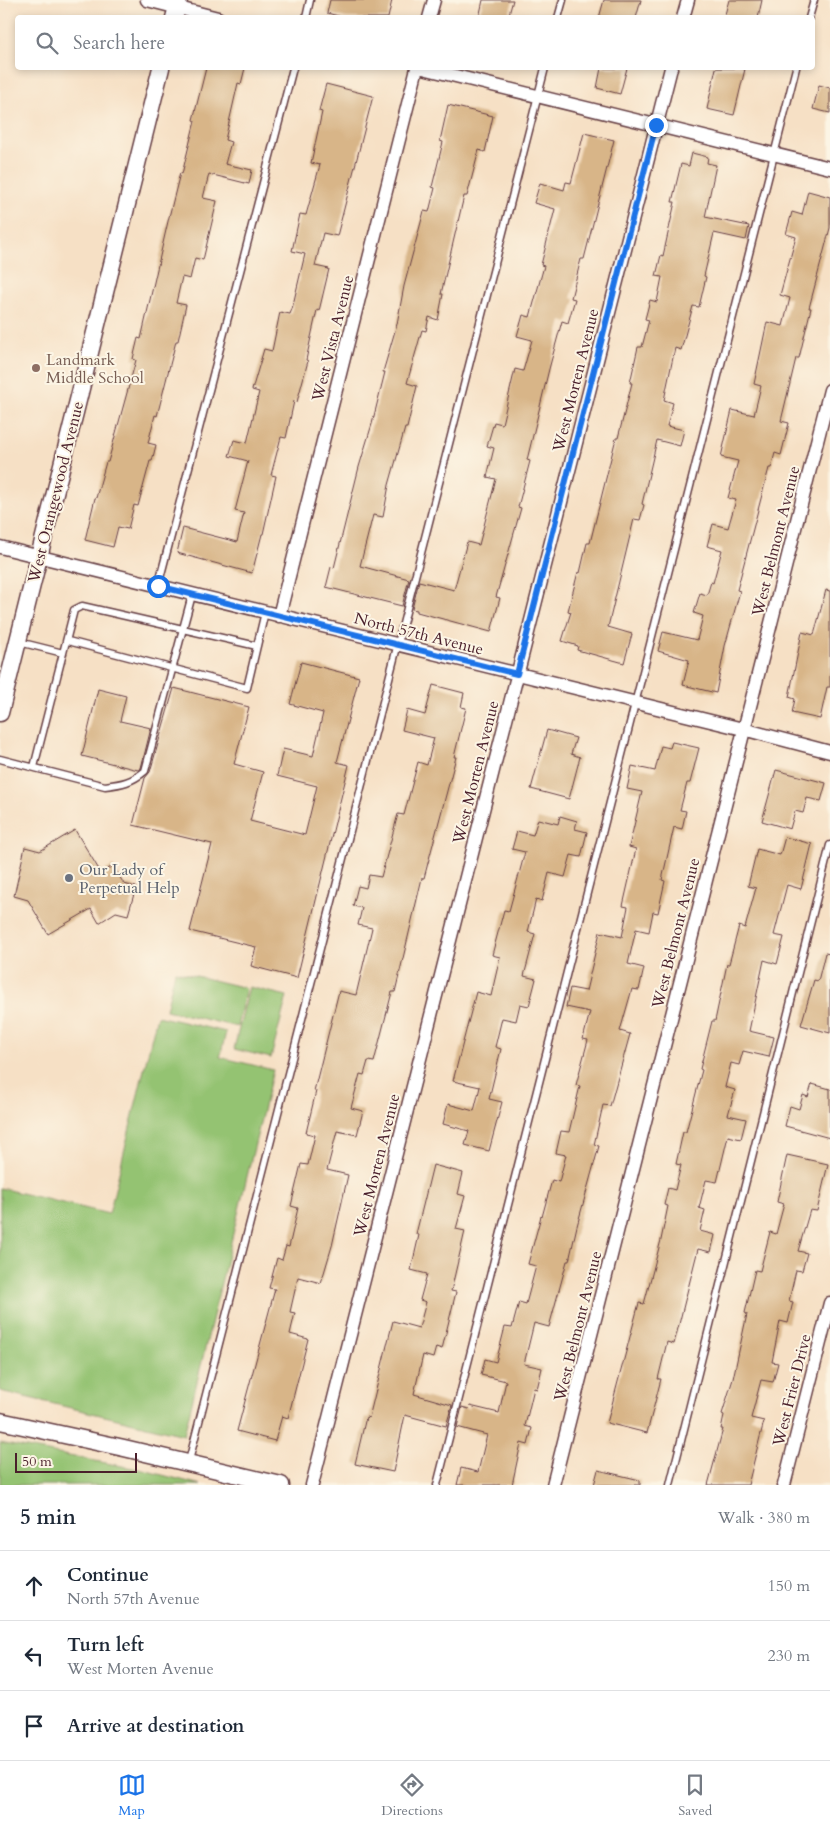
<!DOCTYPE html>
<meta charset="utf-8">
<style>
body{margin:0;font-family:Cardo,serif;background:#f6f6f7;color:#1f2937}
.scale{position:absolute;left:15px;bottom:12px;width:122px;box-sizing:border-box;padding-left:5px;border:2px solid #4a1f2b;border-top:0;font-size:14px;line-height:18px;white-space:nowrap;color:#4a1f2b;-webkit-text-stroke:4px #fcf5e5;paint-order:stroke}
.stop{position:absolute;width:15px;height:15px;margin:-11px;border:4px solid #1a73e8;border-radius:50%;background:#fff}
.stop.end{background:#1a73e8;border-color:#fff;box-shadow:0 1px 5px #0008}
.list{margin:0;padding:0;list-style:none}
h2{display:flex;justify-content:space-between;align-items:center;height:65px;margin:0;padding:0 20px;font-size:21px}
h2 small{font-size:16px;font-weight:400;color:#747a83}
.list li{display:grid;grid-template-columns:32px 1fr auto;gap:15px;align-items:center;box-sizing:border-box;height:70px;padding:0 20px;border-top:1px solid #e0e1e3}
.list b{display:block;font-size:19px;white-space:nowrap}
.list p{margin:0;font-size:16px;white-space:nowrap;color:#747a83}
.list em{font-size:16px;font-style:normal;color:#747a83}
.icon{flex:none;width:28px;height:28px;fill:none;stroke:currentColor;stroke-width:2;stroke-linecap:round;stroke-linejoin:round}
.map{position:relative;flex:none;width:830px;height:1485px;overflow:hidden}
.search{position:absolute;background:#fff;box-shadow:0 2px 8px #0003;left:15px;right:15px;top:15px;height:55px;display:flex;align-items:center;gap:12px;box-sizing:border-box;padding:0 18px;border-radius:5px;color:#747a83;font-size:19px}
.sheet{height:275px;background:#fff}
nav{display:flex;justify-content:space-around;align-items:center;box-sizing:border-box;height:70px;border-top:1px solid #e0e1e3;background:#fff;font-size:14px;color:#747a83}
nav a{display:grid;justify-items:center;gap:2px}
nav .on{color:#1a73e8}
.map>svg:first-child{display:block}
.green{fill:#94c372;stroke:#6f714e}
.building{fill:#d8b588}
.lines{fill:none;stroke-linecap:round;stroke-linejoin:round}
.service-casing{stroke:#643c42;stroke-width:9}
.minor-casing{stroke:#643c42;stroke-width:15}
.tertiary-casing{stroke:#643c42;stroke-width:19}
.service{stroke:#fff;stroke-width:6}
.minor{stroke:#fff;stroke-width:12}
.tertiary{stroke:#fff;stroke-width:16}
.route{stroke:#1a73e8;stroke-width:6}
.education-dot{fill:#8d6e63;stroke:#fcf5e5;stroke-width:2}
.worship-dot{fill:#6b7280;stroke:#fcf5e5;stroke-width:2}
.labels{text-anchor:middle;stroke-width:4;stroke-linejoin:round;paint-order:stroke}
.street-label{font-size:16px;fill:#4a1f2b;stroke:#fcf5e5}
.education-label{font-size:16px;fill:#785e54;stroke:#fcf5e5;text-anchor:start}
.worship-label{font-size:16px;fill:#5b616d;stroke:#fcf5e5;text-anchor:start}
</style>
<div class="map">
<svg width="830" height="1485" viewBox="0 0 830 1485">
<rect width="100%" height="100%" fill="#fcf5e5"/>
<filter id="ink" filterUnits="userSpaceOnUse"><feTurbulence type="fractalNoise" baseFrequency=".02" numOctaves="2"/><feDisplacementMap in="SourceGraphic" scale="10" xChannelSelector="R" yChannelSelector="G"/><feConvolveMatrix kernelMatrix="1 2 1 2 8 2 1 2 1" color-interpolation-filters="sRGB"/></filter>
<filter id="wash" filterUnits="userSpaceOnUse"><feTurbulence type="fractalNoise" baseFrequency=".0096" numOctaves="4" result="noise"/><feDisplacementMap in="SourceGraphic" scale="20" xChannelSelector="R" yChannelSelector="G"/><feGaussianBlur stdDeviation="1.12" result="paint"/><feColorMatrix in="noise" values="0 0 0 0 0 0 0 0 0 0 0 0 0 0 0 0 0 1.4 0 .05"/><feComposite in="paint" operator="in"/></filter>
<g filter="url(#wash)">
<rect width="100%" height="100%" fill="#f6e0c5"/>
<path class="green" d="M175,971L246,988L237,1027L166,1010Z
M249,987L287,996L271,1058L234,1049Z
M157,1016L226,1032L220,1057L273,1070L184,1435L0,1391V1188L109,1214Z
M0,1443L143,1470L201,1485H0Z"/>
<g id="blocks">
<path class="building" d="M330,0H392L388,18H346L327,13Z
M483,0H513L508,18H479Z
M604,0H641L636,18H599Z
M729,0H762L758,18H724Z
M206,68H245L241,84L238,83L225,140L231,142L225,164L252,170L249,184L209,174L203,198L217,201L203,260L195,258L190,279L182,277L176,303L186,305L178,341H176L157,416L155,415L148,443L156,445L152,461H150L138,506L134,505L128,529L118,527L113,547L85,540L95,498H96L106,462H108L136,360L133,359L138,338L141,339L169,217L180,173L182,174L195,121L193,120Z
M601,68H627L620,94L597,88Z
M716,68H737L745,69L734,115L707,109Z
M326,84L373,96L337,236L323,233L315,266L329,269L319,311L317,310L306,360L308,361L297,402L294,401L286,438L281,437L271,475L276,476L263,534H262L252,573L177,553L183,528L237,542L244,513L235,511L248,461L229,456L234,440L247,443L259,392L252,390L264,349L272,351L280,312L290,314L292,309L305,254L292,251L300,214L306,215L320,165L311,163L322,112L319,111Z
M819,85L830,88V113L813,109Z
M448,105L493,116L485,152L479,150L467,196H464L441,294H443L438,320L429,317L426,331L422,330L407,383L417,386L407,428H405L389,485L383,517L373,515L360,566L409,579L402,606L326,587L331,567L334,568L359,467L372,424L385,372H383L397,324L404,286L424,211L429,212L435,188L432,187L443,142L440,141Z
M584,133L614,140L584,259H581L571,298L575,299L568,323L562,321L549,369L527,460L530,461L518,507L521,508L496,597L500,598L491,632L417,612V610L412,609L419,581L454,590L467,542L479,545L496,479L487,477L494,448L487,446L494,422L502,424L515,369L523,371L532,340L517,336L523,315L530,317L544,266L541,265L555,209L534,203L540,183L564,190L566,182L571,183Z
M692,153L708,157L707,163L716,165L705,217L749,226L746,240L714,233L704,276L706,277L699,307L693,306L681,350L675,348L664,400L673,403L667,426L684,430L680,446L657,440L642,504L644,505L640,520L634,519L608,627L632,634L624,663L577,650L578,646L562,641L571,612L568,611L578,572L580,573L587,543H590L616,438H618L632,383H630L638,347H642L649,320L645,319L650,300L657,302L662,277L656,276L661,255L663,256L675,202H672L681,164L689,166Z
M808,191L830,197V228L809,308H811L799,358H796L781,421L789,423L781,455L775,453L771,468H769L737,590L740,591L725,646L716,693L683,685L689,660L658,651L663,632L697,640L703,616L694,613L700,593L707,595L711,582L713,583L722,550L707,546L713,524L728,528L736,500L728,498L738,461L721,457L732,410L754,415L761,386L754,384L767,322L783,326L790,298L780,295L796,237L786,234L792,212L802,215Z
M826,590L830,591V687H827L820,719L792,713L795,699L789,697L802,632L814,635Z
M301,662L359,677L337,762L349,765L297,978L251,966L256,947L190,931L212,844L133,825L145,778L150,772L174,688L249,707L234,764L263,772L250,821L305,835L317,786L277,776L283,749L313,756L323,713L290,704Z
M433,685L464,693L461,707L466,708L454,757H456L424,878H422L395,992H392L374,1062L368,1061L364,1075L360,1074L351,1108L363,1111L357,1135L337,1131L327,1170L348,1175L332,1246L321,1283L298,1277L290,1312L295,1313L290,1334L308,1339L288,1418L282,1416L275,1441L237,1431L275,1289L269,1288L277,1258L282,1260L286,1246L289,1247L298,1208L291,1206L301,1164L308,1165L315,1135L306,1133L316,1091H314L339,991L356,995L372,928L358,925L362,908L353,906L358,886L366,888L369,875L381,877L398,814L404,815L418,762L427,765L434,738L402,730L407,710L425,715Z
M98,689L126,696L120,721L151,728L141,768L138,770L82,756Z
M547,730L576,738L571,754L580,757L569,799L531,789Z
M672,742L699,748L690,783H687L680,810L686,811L682,829L674,827L662,880L665,881L658,913L653,912L649,932L636,929L628,964L644,968L639,990L632,989L620,1031L630,1034L610,1106L603,1105L594,1145L599,1146L577,1226L569,1261H567L549,1327L534,1323L524,1364L542,1368L537,1389L534,1388L525,1426L532,1428L528,1445L521,1443L512,1485H457L461,1468L478,1472L487,1435L457,1427L462,1407L469,1409L470,1406L499,1413L506,1381L481,1375L485,1359L496,1362L505,1327L512,1328L519,1302L526,1304L536,1266L528,1264L541,1216L542,1217L552,1180L559,1182L566,1155L556,1153L561,1131L569,1132L580,1086L576,1085L588,1040L583,1039L590,1012L566,1007L570,988L586,991L600,932L622,937L628,907L623,906L636,849L629,847L642,792L627,789L632,766L655,771L661,746L670,748Z
M776,770L826,783L821,801L807,798L803,813L795,811L790,829L762,821Z
M560,816L577,821L575,829L587,832L581,857L571,855L565,877L549,873L542,901L536,899L528,932L535,934L524,976L536,979L529,1006L520,1004L516,1021L502,1018L495,1047L501,1049L489,1099L502,1102L489,1151L465,1145L469,1131L443,1124L448,1104L474,1111L480,1087L453,1081L476,992L491,996L500,957L492,955L504,910L509,911L525,852L512,849L517,831L533,835L538,819L558,824Z
M75,830L101,873L113,866L124,884L136,887L128,915L116,912L99,923L91,909L48,934L28,900L14,896L25,847L40,851Z
M785,837L812,844L801,889L787,885L774,935L784,937L777,964L764,960L749,1031L774,1037L769,1057L743,1051L739,1065L731,1063L725,1087L735,1090L728,1115L746,1119L741,1139L728,1136L717,1182L706,1180L699,1208L705,1210L700,1231L715,1235L711,1252L698,1249L674,1344L667,1342L658,1379H661L647,1433L607,1423L639,1303L644,1304L661,1240L668,1206L664,1205L668,1188L675,1190L681,1165L676,1164L683,1132H686L702,1070L700,1069L712,1021H715L727,964H729L739,926L745,928L756,888L748,886L757,849L780,855Z
M825,953L830,954V1033L801,1025L814,980L818,981Z
M812,1084L830,1089V1138L785,1126L790,1106L799,1109L803,1095L808,1097Z
M787,1155L828,1164L817,1211L810,1210L798,1251L807,1253L802,1271L796,1270L789,1301L793,1302L788,1323L780,1321L772,1362L778,1363L773,1382L761,1380L751,1418L764,1421L748,1485H708L723,1429H721L724,1415L722,1414L733,1379L747,1314L745,1313L755,1270L760,1271L770,1232L776,1234L784,1204L777,1202Z
M433,1165L463,1173L458,1194L465,1196L456,1229L465,1231L451,1291L456,1292L442,1349L436,1347L433,1358L423,1355L414,1394L452,1405L446,1426L405,1415L393,1472L355,1464L366,1417L369,1418L393,1321L419,1328L426,1302L420,1300L427,1274L411,1270L419,1235L416,1234Z
M598,1470L640,1480V1485H594Z"/>
</g>
</g>
<g filter="url(#ink)">
<use href="#blocks" fill-opacity="0" stroke="#643c42" stroke-width="1"/>
<g class="lines">
<defs>
<path id="service" d="M306,18L310,0
M558,18L563,0
M809,18L814,0
M158,586L293,68
M68,641L247,688L265,612
M19,642L63,653
M0,759L105,786C122,784 132,782 145,771L192,595
M34,767L74,610L82,606L257,646
M189,1461L545,68
M437,1485L796,68
M670,1485L830,845"/>
<path id="minor" d="M147,0L218,18
M429,18L434,0
M683,18L688,0
M423,68L830,168
M0,547L743,729L830,752
M279,616L417,68
M312,1485L671,68
M553,1485L830,390
M784,1485L830,1303"/>
<path id="tertiary" d="M174,18L179,0
M0,713L161,68
M0,1421L124,1448L281,1485"/>
</defs>
<use href="#service" class="service-casing"/>
<use href="#minor" class="minor-casing"/>
<use href="#tertiary" class="tertiary-casing"/>
<use href="#service" class="service"/>
<use href="#minor" class="minor"/>
<use href="#tertiary" class="tertiary"/>
</g>
</g>
<g class="lines" filter="url(#ink)">
<path class="route" d="M158,586L517,674L656,125"/>
</g>
<circle class="education-dot" cx="36" cy="368" r="5"/>
<circle class="worship-dot" cx="69" cy="878" r="5"/>
<g class="labels">
<g class="street-label">
<text transform="translate(332 338) rotate(-76)" y="6">West Vista Avenue</text>
<text transform="translate(575 380) rotate(-76)" y="6">West Morten Avenue</text>
<text transform="translate(55 492) rotate(-76)" y="6">West Orangewood Avenue</text>
<text transform="translate(775 541) rotate(-76)" y="6">West Belmont Avenue</text>
<text transform="translate(419 633) rotate(14)" y="6">North 57th Avenue</text>
<text transform="translate(475 772) rotate(-76)" y="6">West Morten Avenue</text>
<text transform="translate(675 933) rotate(-76)" y="6">West Belmont Avenue</text>
<text transform="translate(376 1165) rotate(-76)" y="6">West Morten Avenue</text>
<text transform="translate(577 1326) rotate(-76)" y="6">West Belmont Avenue</text>
<text transform="translate(791 1390) rotate(-76)" y="6">West Frier Drive</text>
</g>
<g class="education-label">
<text x="46" y="365">Landmark<tspan x="46" dy="18">Middle School</tspan></text>
</g>
<g class="worship-label">
<text x="79" y="875">Our Lady of<tspan x="79" dy="18">Perpetual Help</tspan></text>
</g>
</g>
</svg>
<div class="scale">50 m</div>
<div class="stop" style="left:158px;top:586px"></div>
<div class="stop end" style="left:656px;top:125px"></div>
<div class="search"><svg class="icon" aria-label="search" viewBox="0 0 24 24"><circle cx="10" cy="10" r="6"/><path d="M15 15l6 6"/></svg>Search here</div>
</div>
<section class="sheet">
<h2>5 min<small>Walk · 380 m</small></h2>
<ul class="list">
<li><svg class="icon" aria-label="ahead" viewBox="0 0 24 24"><path d="M12 20V5M6 11l6-6 6 6"/></svg><div><b>Continue</b><p>North 57th Avenue</p></div><em>150 m</em></li>
<li><svg class="icon" aria-label="left" viewBox="0 0 24 24"><path d="M17 20v-9H6M10 6l-5 5 5 5"/></svg><div><b>Turn left</b><p>West Morten Avenue</p></div><em>230 m</em></li>
<li><svg class="icon" aria-label="arrive" viewBox="0 0 24 24"><path d="M6 21V4h12l-3 4 3 4H6"/></svg><div><b>Arrive at destination</b></div></li>
</ul>
</section>
<nav>
<a class="on"><svg class="icon" aria-label="map" viewBox="0 0 24 24"><path d="M3 6l6-2 6 2 6-2v14l-6 2-6-2-6 2zM9 4v14M15 6v14"/></svg>Map</a>
<a><svg class="icon" aria-label="directions" viewBox="0 0 24 24"><path d="M12 3l9 9-9 9-9-9zM9 14v-3h6M13 9l2 2-2 2"/></svg>Directions</a>
<a><svg class="icon" aria-label="saved" viewBox="0 0 24 24"><path d="M7 4h10v16l-5-4-5 4z"/></svg>Saved</a>
</nav>
